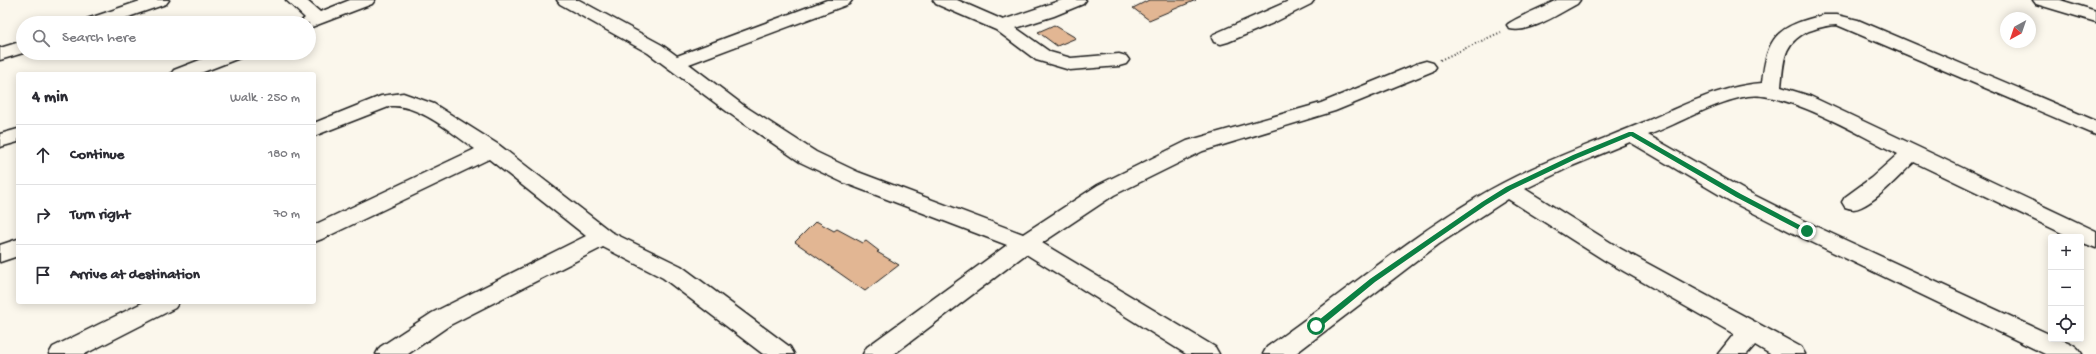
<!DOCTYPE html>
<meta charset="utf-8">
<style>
body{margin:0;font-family:"Gochi Hand",sans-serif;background:#f7f7f7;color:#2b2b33}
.controls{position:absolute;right:12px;bottom:12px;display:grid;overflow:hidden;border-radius:4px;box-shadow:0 2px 10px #0003}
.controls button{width:36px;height:36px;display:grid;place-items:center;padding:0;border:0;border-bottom:1px solid #e1e1e2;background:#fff;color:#2b2b33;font:20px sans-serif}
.compass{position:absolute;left:2000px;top:12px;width:36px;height:36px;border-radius:50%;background:#fff;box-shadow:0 2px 10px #0003;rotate:220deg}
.stop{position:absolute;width:12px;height:12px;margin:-9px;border:3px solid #0b8043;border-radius:50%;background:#fff}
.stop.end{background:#0b8043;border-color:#fff;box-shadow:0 1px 4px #0008}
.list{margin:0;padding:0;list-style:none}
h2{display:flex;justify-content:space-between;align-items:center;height:52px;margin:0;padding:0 16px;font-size:17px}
h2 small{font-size:13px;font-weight:400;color:#7c7c81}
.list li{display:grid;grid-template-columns:26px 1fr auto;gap:12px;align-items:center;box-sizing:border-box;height:60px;padding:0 16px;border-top:1px solid #e1e1e2}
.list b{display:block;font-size:15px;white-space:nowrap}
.list em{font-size:13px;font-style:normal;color:#7c7c81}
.icon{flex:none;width:22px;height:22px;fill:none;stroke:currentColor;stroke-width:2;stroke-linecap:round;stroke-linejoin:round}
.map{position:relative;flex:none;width:2096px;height:354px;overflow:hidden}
.search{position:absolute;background:#fff;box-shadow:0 2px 10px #0003;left:16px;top:16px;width:300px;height:44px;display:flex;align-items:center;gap:10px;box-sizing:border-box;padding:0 14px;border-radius:22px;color:#7c7c81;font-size:15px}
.panel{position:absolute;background:#fff;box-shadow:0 2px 10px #0003;left:16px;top:72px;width:300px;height:232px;border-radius:4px}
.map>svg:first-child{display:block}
.building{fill:#e2b693;stroke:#1c1c1c}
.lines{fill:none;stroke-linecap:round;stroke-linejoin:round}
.minor-casing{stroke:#1c1c1c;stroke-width:3}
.path{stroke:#1c1c1c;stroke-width:2;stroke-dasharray:1 2.5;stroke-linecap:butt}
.minor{fill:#fbf7ec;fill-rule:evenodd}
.route{fill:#0b8043}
</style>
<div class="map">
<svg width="2096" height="354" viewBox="0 0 2096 354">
<rect width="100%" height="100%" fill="#fbf7ec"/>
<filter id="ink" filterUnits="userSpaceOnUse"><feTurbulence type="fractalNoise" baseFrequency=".025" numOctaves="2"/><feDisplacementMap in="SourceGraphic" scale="8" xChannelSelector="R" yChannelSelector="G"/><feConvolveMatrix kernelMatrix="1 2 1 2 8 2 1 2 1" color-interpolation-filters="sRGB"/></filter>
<g filter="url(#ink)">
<path class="building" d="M1149,0H1196L1149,20L1133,8Z
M1054,25L1076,38L1057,46L1038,32Z
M816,221L834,231L837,229L863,243L866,241L879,251L877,252L899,265L865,291L795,242Z"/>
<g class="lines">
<defs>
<path id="minor" d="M143,0H169L166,4L111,23H84L87,19Z
M286,0H306L320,12L350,0H375L372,4L309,28V23H299L305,18Z
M557,0H579L662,45L677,56L827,0H852L849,4L689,64L743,105L816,152L858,172L1023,234L1098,185L1187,141L1321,103L1419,63L1426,61L1433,63L1436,67L1433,71L1335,111L1203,151L1114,195L1042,243L1215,347L1219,354H1186L1026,254L894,354H863L867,347L1007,245L842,182L800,162L729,113L648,53L560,4Z
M933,0H957L1003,20L1062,0H1086L1083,4L1054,16L1016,28L1050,52L1071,58L1119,54L1126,56L1129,60L1126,64L1119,66L1070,70L1036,60L996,30L936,4Z
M1291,0H1314L1311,4L1273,23L1228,42L1221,44L1214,42L1212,38L1214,34Z
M1557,0H1580L1577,4C1560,13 1529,34 1510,29L1507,25C1509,21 1549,4 1557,0Z
M2033,0H2060L2096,11V22L2036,4Z
M1824,15H1837L1858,20L2096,121V135L1837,25C1827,25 1818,28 1809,31C1782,43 1784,61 1781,87L1810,96L2096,231V248L2081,242V237H2070L1914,162C1899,176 1879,199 1861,207C1855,210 1851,209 1845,207L1842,202L1845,197L1871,178L1898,154C1863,137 1784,90 1748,96C1713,102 1681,123 1648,135L1746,191L1815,226L2051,335V339C2063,339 2076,343 2082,354H2045L1799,236L1730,201L1630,142L1572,166L1525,189L1621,249L1801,347L1805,354H1770L1755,345L1747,354H1718L1734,334L1604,260L1508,199L1439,244L1295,354H1263L1267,347C1337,298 1403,242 1476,198C1529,166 1586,146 1642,123C1681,107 1719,86 1762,83C1767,35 1778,26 1824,15Z
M23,41V53L0,60V48Z
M218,53H244L242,57L198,74H171L174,70Z
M403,93L434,104L499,145L611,232L681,266L790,347L794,354H763L663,278L603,247L450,325L408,354H376L380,347L432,313L586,236L489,159L322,239L314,242V225L475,149C453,134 419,104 391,106L314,136V123L381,96Z
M18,129V142L0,147V134Z
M18,239V256L0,262V245Z
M144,302H179L175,308L85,354H49L53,347Z"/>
</defs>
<use href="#minor" class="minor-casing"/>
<path class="path" d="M1440,60L1501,32"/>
<use href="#minor" class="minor"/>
</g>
</g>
<path class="route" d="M1629,132H1633L1741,194L1811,231L1805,233L1736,197L1631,136L1578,158L1511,190L1486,205L1375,282L1319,328H1314V324L1370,279L1482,202L1506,187L1573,155Z"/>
</svg>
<div class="controls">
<button>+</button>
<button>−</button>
<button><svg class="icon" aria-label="locate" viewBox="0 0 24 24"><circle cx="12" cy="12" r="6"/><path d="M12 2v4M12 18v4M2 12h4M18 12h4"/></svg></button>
</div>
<svg class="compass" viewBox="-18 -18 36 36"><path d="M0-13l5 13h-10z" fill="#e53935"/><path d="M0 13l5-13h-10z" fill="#7c7c81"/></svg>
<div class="stop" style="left:1316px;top:326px"></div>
<div class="stop end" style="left:1807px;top:231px"></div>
<div class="search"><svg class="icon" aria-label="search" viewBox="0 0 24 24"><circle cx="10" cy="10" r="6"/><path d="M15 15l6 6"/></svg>Search here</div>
<section class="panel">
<h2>4 min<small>Walk · 250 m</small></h2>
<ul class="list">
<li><svg class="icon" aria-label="ahead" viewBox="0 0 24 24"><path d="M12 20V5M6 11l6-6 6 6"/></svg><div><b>Continue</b></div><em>180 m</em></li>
<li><svg class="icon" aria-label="right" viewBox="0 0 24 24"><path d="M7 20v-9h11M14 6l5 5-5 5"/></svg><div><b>Turn right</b></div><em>70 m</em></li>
<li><svg class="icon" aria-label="arrive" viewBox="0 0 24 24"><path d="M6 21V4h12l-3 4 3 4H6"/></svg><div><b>Arrive at destination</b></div></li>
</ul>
</section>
</div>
